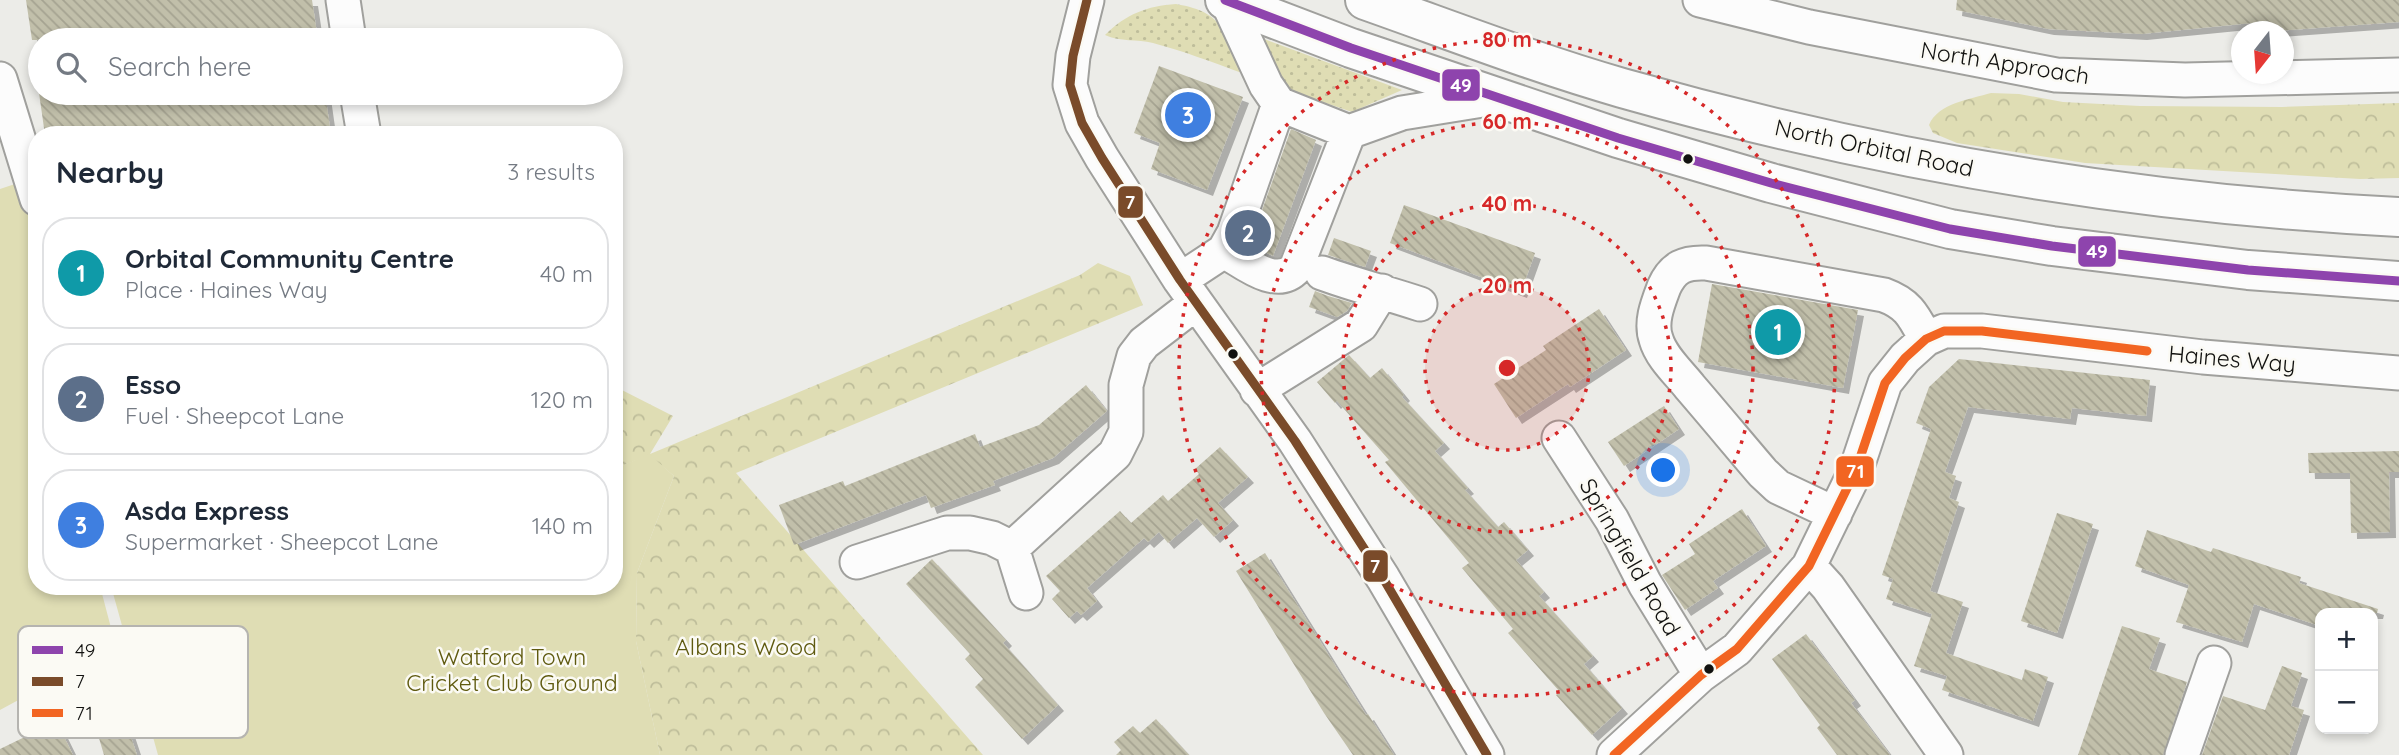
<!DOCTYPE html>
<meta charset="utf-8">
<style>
body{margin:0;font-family:Quicksand,sans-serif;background:#f2f2f3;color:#1f2937}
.controls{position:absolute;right:21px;bottom:21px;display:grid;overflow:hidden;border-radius:14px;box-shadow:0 4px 10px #0003}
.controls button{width:63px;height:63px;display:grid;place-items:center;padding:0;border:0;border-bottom:2px solid #e0e1e3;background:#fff;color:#1f2937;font:35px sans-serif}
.compass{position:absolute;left:2231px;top:21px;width:63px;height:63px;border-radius:50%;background:#fff;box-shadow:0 4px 10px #0003;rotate:197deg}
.you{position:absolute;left:1664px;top:471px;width:24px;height:24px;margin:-18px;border:5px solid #fff;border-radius:50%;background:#1a73e8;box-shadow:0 0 0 10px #1a73e833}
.badge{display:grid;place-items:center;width:46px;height:46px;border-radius:50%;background:#2563eb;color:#fff;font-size:23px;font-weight:700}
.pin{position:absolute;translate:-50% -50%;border:4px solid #fff;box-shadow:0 2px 7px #0006}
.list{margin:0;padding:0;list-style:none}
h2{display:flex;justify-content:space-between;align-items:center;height:91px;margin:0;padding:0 28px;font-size:30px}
h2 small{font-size:23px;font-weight:400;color:#747a83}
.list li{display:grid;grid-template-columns:46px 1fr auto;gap:21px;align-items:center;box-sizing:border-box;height:112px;margin:0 14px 14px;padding:0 14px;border:2px solid #e0e1e3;border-radius:28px}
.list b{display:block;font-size:26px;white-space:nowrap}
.list p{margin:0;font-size:23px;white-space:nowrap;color:#747a83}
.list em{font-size:23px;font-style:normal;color:#747a83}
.icon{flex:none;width:38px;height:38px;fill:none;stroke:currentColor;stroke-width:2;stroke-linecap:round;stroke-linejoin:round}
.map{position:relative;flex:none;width:2399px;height:755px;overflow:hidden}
.search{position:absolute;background:#fff;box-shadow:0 4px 10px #0003;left:28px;top:28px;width:595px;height:77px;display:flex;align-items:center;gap:18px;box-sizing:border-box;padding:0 24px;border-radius:38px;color:#747a83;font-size:26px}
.panel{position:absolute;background:#fff;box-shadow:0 4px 10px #0003;left:28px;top:126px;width:595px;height:469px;border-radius:28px}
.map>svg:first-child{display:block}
.grass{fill:url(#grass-dots)}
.forest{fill:url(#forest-crowns)}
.park{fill:#dfddb4}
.building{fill:url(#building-back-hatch);filter:url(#shadow)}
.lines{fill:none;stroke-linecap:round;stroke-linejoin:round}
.minor-casing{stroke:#a0a09d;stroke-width:37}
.highway-casing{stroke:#a0a09d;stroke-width:42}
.minor{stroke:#fcfcfc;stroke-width:33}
.highway{stroke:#fcfcfc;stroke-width:38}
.bus-1-casing{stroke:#fbfaf4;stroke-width:14}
.bus-2-casing{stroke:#fbfaf4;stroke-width:14}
.bus-3-casing{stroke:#fbfaf4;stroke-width:14}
.bus-1{stroke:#8e44ad;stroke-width:9}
.bus-2{stroke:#7a4b2a;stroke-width:9}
.bus-3{stroke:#f26522;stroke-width:9}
.ring{fill:none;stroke:#d62828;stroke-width:3.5;stroke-dasharray:3.5 7}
.bus-dot{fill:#121210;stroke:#fbfaf4;stroke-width:2.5}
.labels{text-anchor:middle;stroke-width:5;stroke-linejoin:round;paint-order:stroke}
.street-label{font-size:23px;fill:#121210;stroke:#fbfaf4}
.park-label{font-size:23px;fill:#5f5a0f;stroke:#fbfaf4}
.key{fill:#fbfaf4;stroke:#b5b4b0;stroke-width:2}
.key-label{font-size:19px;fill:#121210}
.centre{fill:#d62828;stroke:#fbfaf4;stroke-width:3.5}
.ring-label{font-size:21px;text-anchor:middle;font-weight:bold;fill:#d62828;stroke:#fbfaf4;stroke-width:5;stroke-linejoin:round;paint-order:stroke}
.line-badge{stroke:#fbfaf4;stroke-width:2.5}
.badge-label{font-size:19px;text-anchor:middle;font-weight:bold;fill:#fff}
</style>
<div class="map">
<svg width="2399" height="755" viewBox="0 0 2399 755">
<defs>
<pattern id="grass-dots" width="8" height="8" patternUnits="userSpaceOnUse" patternTransform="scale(1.75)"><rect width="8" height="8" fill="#dfddb4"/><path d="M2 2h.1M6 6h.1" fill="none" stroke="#bebd9a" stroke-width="1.8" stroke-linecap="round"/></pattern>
<pattern id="forest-crowns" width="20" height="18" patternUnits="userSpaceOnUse" patternTransform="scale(1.75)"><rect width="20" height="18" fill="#dfddb4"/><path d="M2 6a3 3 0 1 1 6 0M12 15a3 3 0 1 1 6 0" fill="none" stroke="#bebd9a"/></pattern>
<pattern id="building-back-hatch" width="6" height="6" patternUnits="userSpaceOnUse" patternTransform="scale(1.75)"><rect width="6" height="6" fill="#c1bfaa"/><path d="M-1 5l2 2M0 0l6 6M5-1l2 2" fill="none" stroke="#a5a391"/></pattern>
<filter id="shadow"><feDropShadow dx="6" dy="6" stdDeviation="0" flood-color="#0004"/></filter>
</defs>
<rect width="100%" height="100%" fill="#ecece8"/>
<path class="grass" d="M1176,4C1228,13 1221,33 1242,73C1212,62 1183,51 1153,43C1137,39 1120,42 1105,35C1126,14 1147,6 1176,4Z
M1256,36L1402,90L1352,112L1279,87Z"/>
<path class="forest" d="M1991,93L2019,94L2063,102L2140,106L2282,107L2399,103V178L2360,179L2085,163L1957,143L1933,133L1929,125C1938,103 1971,99 1991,93Z
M1098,263L1130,276L1143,305L736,473L983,755H660L636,641L637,573L674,476L649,455L617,468L614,466V386L673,416L650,454L1080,275Z"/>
<path class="park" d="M21,182L37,231V586H100L116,647L0,710V189Z
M649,454L674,476L637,573L636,641L660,755H158L111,586H614V466L617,468Z"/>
<path class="building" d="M26,0H312L318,40H32Z
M1957,0H2399V22L2263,32L2262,22L2141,34L2048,29L1956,10Z
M1159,66L1243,97L1207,190L1151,169L1160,143L1134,133Z
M39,93H325L331,135H45Z
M1291,129L1316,140L1273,256L1250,244Z
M1404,205L1535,253L1521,292L1390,243Z
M1334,238L1371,251L1365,267L1328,255Z
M1712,284L1858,310L1843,388L1698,362Z
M1315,291L1328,296L1352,303L1347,311L1337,317L1309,307Z
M1599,309L1626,350L1570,387L1568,384L1516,418L1494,384L1546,350L1543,346Z
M1349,355L1370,378L1382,368L1404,395L1402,397L1444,443L1435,451L1468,488L1465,490L1498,527L1504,522L1528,550L1516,560L1544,592L1539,596L1593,656L1584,664L1622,708L1592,735L1556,695L1560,692L1508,633L1513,629L1462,568L1469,563L1385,462L1389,460L1337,401L1335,403L1317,382Z
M1959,359L2150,380L2146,416L2072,408L2070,419L1968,407L1945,472L1956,476L1949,498L1959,502L1930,591L1963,602L1946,653L2022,680L2025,669L2048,677L2033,721L1942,690L1947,676L1914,666L1932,614L1886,599L1893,579L1882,575L1931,429L1916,423L1929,387Z
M1086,385L1107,411L1053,458L993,481L995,485L931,508L926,495L794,545L779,505L843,481L845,486L975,434L980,447L1039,425Z
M1664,406L1679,429L1624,466L1608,442Z
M1220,447L1248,477L1218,503L1233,520L1214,537L1197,518L1168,543L1159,532L1148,542L1144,538L1087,588L1097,601L1081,615L1077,611L1069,618L1052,599L1060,591L1046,576L1120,511L1131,523L1163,495L1168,501L1199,474L1195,469Z
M2399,451V472H2389L2390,532L2351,533L2350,473H2309L2308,453Z
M1742,509L1766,546L1713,581L1718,588L1685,610L1662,575L1695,554L1689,544Z
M2057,513L2093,524L2057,633L2021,621Z
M2147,530L2211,552L2213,548L2301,577L2299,583L2378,609L2377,613H2320V626L2254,604L2242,642L2176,622L2189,585L2135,566Z
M1265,553L1366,715L1368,714L1394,755H1353L1324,713L1236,571Z
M932,559L1006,640L1003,643L1058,705L1022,739L975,687L983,679L965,659L970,654L906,584Z
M2122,626L2160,638L2149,669L2187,682L2163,755H2078Z
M1806,634L1855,700L1851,703L1890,755H1837L1817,728L1820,725L1772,659Z
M2282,666L2302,673L2291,706L2304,710L2289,755H2202L2223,696L2265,710Z
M112,680L137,755H104L85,691Z
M45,698L73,755H0V749L37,731L26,708Z
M1156,719L1189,755H1116L1121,750L1114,742L1133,726L1140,733Z"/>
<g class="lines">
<defs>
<path id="minor" d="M343,0L349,40
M1087,0L1073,56L1070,85L1082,123L1102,158L1180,280L1295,441L1383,578L1487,755
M1700,0L1809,27L2056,75L2185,80L2399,75
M1227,1L1266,85L1279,104L1349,132L1402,113L1495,98
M0,79L37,199
M357,93L364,135
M1224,251C1244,262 1276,290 1296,268L1349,132
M1322,273C1355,285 1387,293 1420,304
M1180,280L1224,251L1234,233L1279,104
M1257,390L1361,325L1382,291
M1559,438L1612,520L1645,584L1701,675
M1835,514L1778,487L1763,473C1739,445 1715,416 1690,387C1679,373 1661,357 1656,339C1650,322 1658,303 1664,287C1673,267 1685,262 1706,263L1884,295C1909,304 1914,317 1926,339
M1012,548L1115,454L1126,432V385L1134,356L1144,343L1196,303
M857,562L947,533H970L992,538L1012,548L1026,593
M1809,566L1828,587L1946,755
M1614,755L1701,675L1737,649L1809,566L1856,470L1885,383L1905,358L1926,339L1944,331H1982L2203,357L2399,373
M2182,755L2214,663"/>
<path id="highway" d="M1225,0L1351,48L1618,138L1771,183L1950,229L2052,246L2248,270L2399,281
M1365,0C1450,30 1535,63 1622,88C1876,160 2136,204 2399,217"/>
</defs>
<use href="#minor" class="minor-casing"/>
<use href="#highway" class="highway-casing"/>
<use href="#minor" class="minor"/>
<use href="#highway" class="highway"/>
<defs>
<path id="bus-1" d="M1225,0L1351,48L1618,138L1771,183L1950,229L2052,246L2248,270L2399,281"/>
<path id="bus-2" d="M1087,0L1073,56L1070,85L1082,123L1102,158L1180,280L1295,441L1383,578L1487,755"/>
<path id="bus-3" d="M1614,755L1701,675L1737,649L1809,566L1856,470L1885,383L1905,358L1926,339L1944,331H1982L2147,351"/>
</defs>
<use href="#bus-1" class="bus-1-casing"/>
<use href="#bus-2" class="bus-2-casing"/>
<use href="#bus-3" class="bus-3-casing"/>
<use href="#bus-1" class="bus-1"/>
<use href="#bus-2" class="bus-2"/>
<use href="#bus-3" class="bus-3"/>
</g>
<circle cx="1507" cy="368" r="82" fill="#d62828" fill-opacity=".12"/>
<g class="ring">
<circle cx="1507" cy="368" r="82"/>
<circle cx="1507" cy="368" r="164"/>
<circle cx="1507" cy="368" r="246"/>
<circle cx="1507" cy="368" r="328"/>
</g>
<g class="bus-dot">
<circle cx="1688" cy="159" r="6"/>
<circle cx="1233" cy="354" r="6"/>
<circle cx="1709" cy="669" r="6"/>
</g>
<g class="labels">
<g class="street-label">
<text transform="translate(2005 63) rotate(9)" y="8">North Approach</text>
<text transform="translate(1874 148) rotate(12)" y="8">North Orbital Road</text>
<text transform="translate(2232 359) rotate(5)" y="8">Haines Way</text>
<text transform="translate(1630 557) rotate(60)" y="8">Springfield Road</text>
</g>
<g class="park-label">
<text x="746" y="655">Albans Wood</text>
<text x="512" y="665">Watford Town<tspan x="512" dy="26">Cricket Club Ground</tspan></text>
</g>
</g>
<rect x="18" y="626" width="230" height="112" rx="10" class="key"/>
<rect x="32" y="646" width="31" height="8" fill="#8e44ad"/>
<rect x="32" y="677" width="31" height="9" fill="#7a4b2a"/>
<rect x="32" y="709" width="31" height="8" fill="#f26522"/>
<g class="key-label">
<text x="75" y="657">49</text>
<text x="75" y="688">7</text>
<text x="75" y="720">71</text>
</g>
<circle cx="1507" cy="368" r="10" class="centre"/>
<g class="ring-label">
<text x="1507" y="47">80 m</text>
<text x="1507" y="129">60 m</text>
<text x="1507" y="211">40 m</text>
<text x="1507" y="293">20 m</text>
</g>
<g class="line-badge">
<rect x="1441" y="68" width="40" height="34" rx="7" fill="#8e44ad"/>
<rect x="1117" y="185" width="27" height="34" rx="7" fill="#7a4b2a"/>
<rect x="2077" y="235" width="40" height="33" rx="7" fill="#8e44ad"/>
<rect x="1835" y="455" width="40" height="33" rx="7" fill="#f26522"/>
<rect x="1362" y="549" width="27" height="34" rx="7" fill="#7a4b2a"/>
</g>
<g class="badge-label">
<text x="1461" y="92">49</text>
<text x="1130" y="209">7</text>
<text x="2097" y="258">49</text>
<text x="1855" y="478">71</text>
<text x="1375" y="573">7</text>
</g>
</svg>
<div class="controls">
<button>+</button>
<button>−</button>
</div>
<svg class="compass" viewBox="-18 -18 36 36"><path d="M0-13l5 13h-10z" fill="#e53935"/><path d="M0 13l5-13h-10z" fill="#747a83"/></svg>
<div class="you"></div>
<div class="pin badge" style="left:1778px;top:332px;background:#0f9aa8">1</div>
<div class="pin badge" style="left:1248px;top:233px;background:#5c6f8a">2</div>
<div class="pin badge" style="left:1188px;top:115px;background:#3f7fe0">3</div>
<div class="search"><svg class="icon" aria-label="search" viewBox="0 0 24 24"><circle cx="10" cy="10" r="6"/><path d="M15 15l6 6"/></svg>Search here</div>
<section class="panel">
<h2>Nearby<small>3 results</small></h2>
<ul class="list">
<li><span class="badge" style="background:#0f9aa8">1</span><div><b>Orbital Community Centre</b><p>Place · Haines Way</p></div><em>40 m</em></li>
<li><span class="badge" style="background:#5c6f8a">2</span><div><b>Esso</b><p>Fuel · Sheepcot Lane</p></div><em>120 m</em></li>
<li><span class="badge" style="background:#3f7fe0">3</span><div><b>Asda Express</b><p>Supermarket · Sheepcot Lane</p></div><em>140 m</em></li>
</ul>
</section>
</div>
